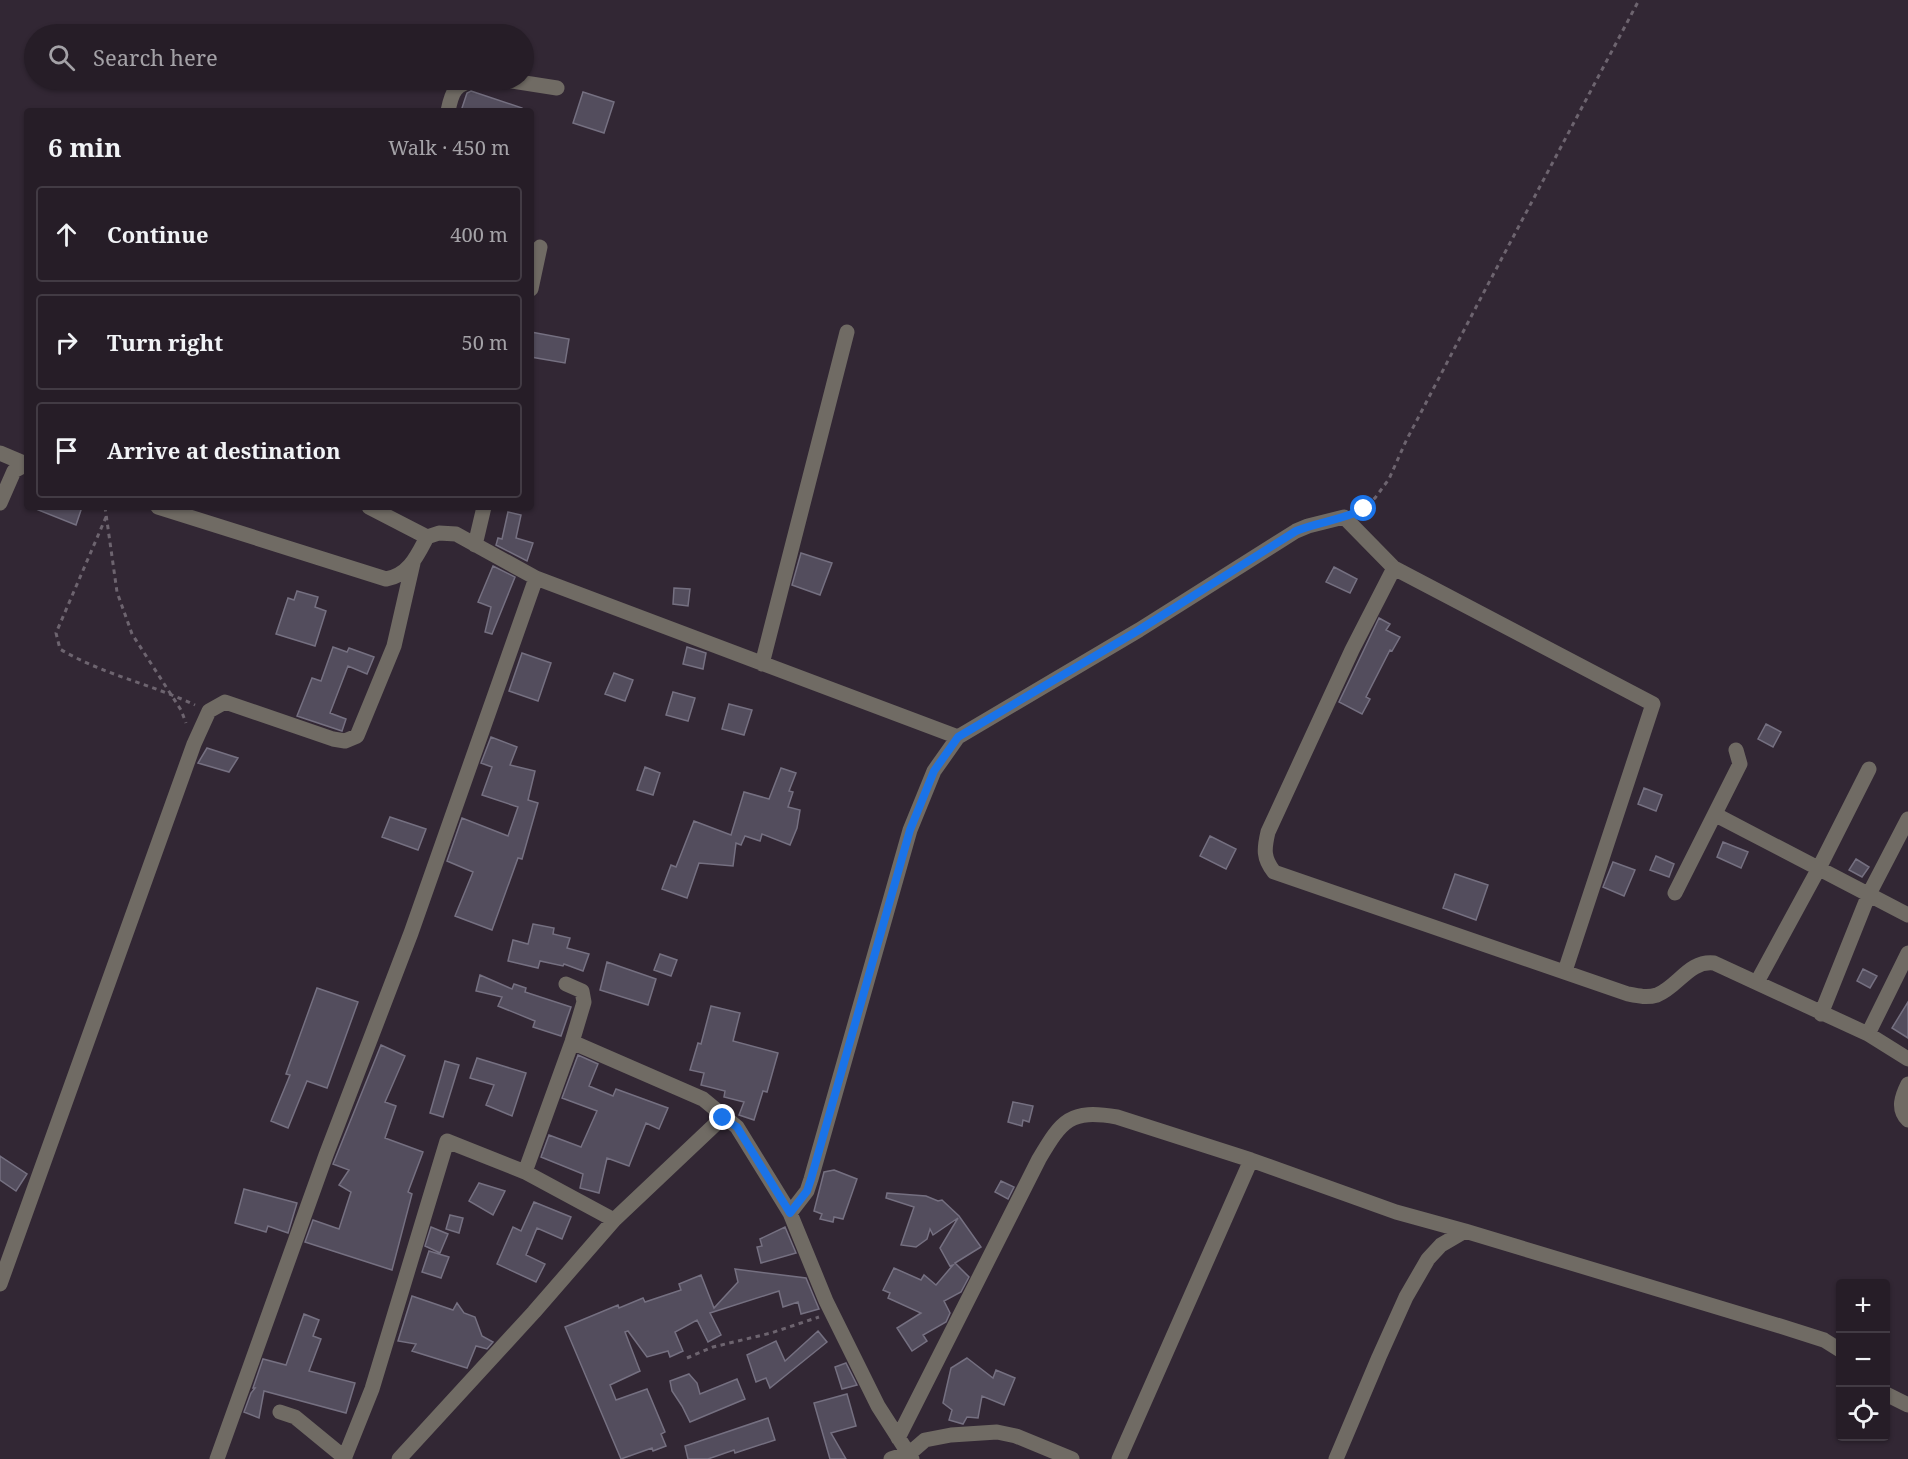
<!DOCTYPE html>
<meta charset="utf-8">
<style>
body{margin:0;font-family:"Noto Serif",serif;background:#2e262f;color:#f1f3f6}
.controls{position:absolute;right:18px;bottom:18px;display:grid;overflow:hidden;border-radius:6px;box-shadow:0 2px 4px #0004}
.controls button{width:54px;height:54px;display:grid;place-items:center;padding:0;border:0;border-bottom:2px solid #423b44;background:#261d27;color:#f1f3f6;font:30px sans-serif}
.stop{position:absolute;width:18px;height:18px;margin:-14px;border:4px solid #1a73e8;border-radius:50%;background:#fff}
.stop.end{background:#1a73e8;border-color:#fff;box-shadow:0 2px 6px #0008}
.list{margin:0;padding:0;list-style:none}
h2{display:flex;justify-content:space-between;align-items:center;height:78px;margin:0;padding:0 24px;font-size:26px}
h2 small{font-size:20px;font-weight:400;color:#a4a2a7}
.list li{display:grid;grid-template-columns:39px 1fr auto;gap:18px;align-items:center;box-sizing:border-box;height:96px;margin:0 12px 12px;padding:0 12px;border:2px solid #423b44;border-radius:6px}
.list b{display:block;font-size:22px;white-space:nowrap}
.list em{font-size:20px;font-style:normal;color:#a4a2a7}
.icon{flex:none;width:33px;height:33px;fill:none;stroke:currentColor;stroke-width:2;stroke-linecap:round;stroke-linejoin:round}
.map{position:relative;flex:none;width:1908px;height:1459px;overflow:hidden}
.search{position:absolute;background:#261d27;box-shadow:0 2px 4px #0004;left:24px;top:24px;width:510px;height:66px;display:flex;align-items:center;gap:15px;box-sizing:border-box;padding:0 21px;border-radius:33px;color:#a4a2a7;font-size:22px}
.panel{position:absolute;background:#261d27;box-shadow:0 2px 4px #0004;left:24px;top:108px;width:510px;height:402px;border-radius:6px}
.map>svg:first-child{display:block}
.building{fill:#534d5d;stroke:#757081;stroke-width:1.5}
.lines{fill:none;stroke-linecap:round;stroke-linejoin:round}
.path{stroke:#6d646f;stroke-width:3;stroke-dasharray:4.5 4.5;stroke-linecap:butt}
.minor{stroke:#706b64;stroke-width:15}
.route{stroke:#1a73e8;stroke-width:8}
</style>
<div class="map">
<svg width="1908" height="1459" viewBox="0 0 1908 1459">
<rect width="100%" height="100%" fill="#322734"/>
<path class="building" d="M471,91L522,108V111H461L467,93Z
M583,92L614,102L604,133L573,123Z
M531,332L569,339L565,363L531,357Z
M31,507H82L76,525Z
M508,512L521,515L516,538L533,543L527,561L496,545L498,538L502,539Z
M801,553L832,563L820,595L792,585Z
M493,566L515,577L492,634L485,632L491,607L478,602Z
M1334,567L1357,579L1350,593L1326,582Z
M674,588L690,589L688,606L673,604Z
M297,591L318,597L315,607L326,611L315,646L276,634L288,598L294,600Z
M1379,618L1390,624L1386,630L1400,637L1392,651L1390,650L1366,697L1370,699L1362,714L1339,702Z
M333,647L347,652L349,648L374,657L367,674L348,666L330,713L346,719L342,731L297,716L312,678L321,681Z
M687,647L706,653L703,669L683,664Z
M522,653L551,663L538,701L509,691Z
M614,673L633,680L625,701L605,694Z
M673,692L695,698L688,721L666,715Z
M729,704L752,710L744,735L722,729Z
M1766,724L1781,732L1773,747L1758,739Z
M491,737L517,747L510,765L535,771L528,800L538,803L522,859L518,858L492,930L455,916L473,872L447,861L462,818L508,836L518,807L482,795L492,767L481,763Z
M207,748L238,758L229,772L198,763Z
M645,767L660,773L653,795L637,790Z
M781,768L796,773L789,791L793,792L788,807L800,810L797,828L790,845L762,834L760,841L745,836L741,845L736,843L733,866L699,863L687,898L662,889L671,865L676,867L694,821L731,835L744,792L769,799Z
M1644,788L1662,795L1656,811L1638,804Z
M390,817L426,829L418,850L382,837Z
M1210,836L1236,849L1226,869L1200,856Z
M1723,842L1748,852L1741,868L1717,857Z
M1656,856L1674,864L1669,877L1650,870Z
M1856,859L1869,867L1862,877L1849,870Z
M1613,862L1635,870L1624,896L1603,887Z
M1455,874L1488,885L1476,920L1443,908Z
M533,924L554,928L553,934L570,938L567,948L589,954L583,971L564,964L563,966L540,961L538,968L508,961L513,940L528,944Z
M660,954L677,960L671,976L654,970Z
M607,962L656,979L648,1005L600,990Z
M1863,969L1877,976L1870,988L1857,981Z
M480,975L512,989L514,984L526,988L525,992L571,1007L561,1036L533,1027L535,1021L498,1006L502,997L476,991Z
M317,988L358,1002L327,1088L307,1081L288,1128L271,1121L290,1075L286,1074Z
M1908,1002V1038L1892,1028Z
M711,1006L740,1013L733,1041L778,1053L767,1092L763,1091L754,1120L739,1115L744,1102L724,1097L725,1091L701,1085L704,1073L690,1070L698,1043L701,1044Z
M381,1045L405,1056L385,1102L396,1106L385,1138L423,1152L408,1192L412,1194L392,1270L305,1242L313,1220L339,1229L351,1192L339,1185L349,1170L333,1164Z
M578,1055L598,1064L589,1086L613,1096L616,1089L668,1108L659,1129L646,1123L629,1166L607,1158L599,1193L580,1188L583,1174L541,1157L549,1135L581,1147L597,1111L562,1098Z
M477,1058L526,1073L512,1116L486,1105L494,1085L470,1078Z
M445,1061L459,1065L443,1117L430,1113Z
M1013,1102L1033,1106L1029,1122L1023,1120L1022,1126L1008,1122Z
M0,1156L27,1174L16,1191L0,1180Z
M834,1170L857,1179L843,1219L834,1217L833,1222L820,1219L822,1214L814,1211L824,1172Z
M1001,1181L1014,1187L1008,1199L995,1192Z
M479,1183L505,1191L493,1215L469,1201Z
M244,1189L297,1203L288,1233L268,1226L266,1232L235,1223Z
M887,1193L926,1196L938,1201L942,1200L959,1216L981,1247L955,1263L969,1277L961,1292L944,1301L950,1313L946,1322L923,1335L927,1341L912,1351L897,1328L921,1313L888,1298L890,1293L883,1290L894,1268L921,1280L924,1275L936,1285L953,1265L950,1266L940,1248L958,1218L933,1235L930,1229L927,1239L916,1247L901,1245L914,1207L886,1198Z
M534,1202L571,1217L562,1239L537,1228L526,1255L545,1264L536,1282L497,1264L513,1227L521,1231Z
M450,1215L463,1218L459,1233L446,1229Z
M431,1227L448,1234L440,1253L425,1246Z
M785,1227L796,1253L761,1263L757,1247L762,1246L760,1239Z
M429,1251L449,1257L441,1278L422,1272Z
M735,1269L806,1278L819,1309L801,1314L798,1302L783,1307L779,1291L710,1313L721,1335L708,1342L697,1320L675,1332L683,1351L670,1357L668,1351L647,1357L628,1331L625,1332L640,1371L610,1385L616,1400L647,1389L665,1432L661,1434L666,1446L653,1451L652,1448L621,1459L565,1327L618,1305L619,1308L643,1298L645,1302L681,1290L679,1284L701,1275L714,1308L738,1282Z
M412,1296L453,1310L457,1303L464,1313L475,1317L482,1336L493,1342L487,1349L476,1346L467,1368L412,1351L416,1344L398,1341Z
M304,1314L319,1320L313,1336L321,1339L309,1371L355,1383L346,1413L264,1391L259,1418L244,1412L251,1393L255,1388H253L263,1359L286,1365Z
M818,1331L827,1342L770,1388L766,1378L756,1382L747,1355L776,1341L785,1361Z
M967,1358L993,1378L996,1370L1015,1378L1004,1405L982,1396L978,1418L967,1417L963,1424L949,1420L952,1410L943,1403L951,1368Z
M846,1363L857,1385L842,1389L835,1367Z
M689,1374L697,1383L700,1394L737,1379L745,1399L690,1422L682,1406L672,1391L670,1381Z
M847,1394L856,1426L831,1433L846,1459H830L814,1403Z
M768,1418L775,1440L735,1453L734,1450L708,1459H688L685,1446Z"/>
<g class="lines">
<path class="path" d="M105,507L117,592L132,634L181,710L186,723
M1360,511L1375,498L1389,479L1406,441L1485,290L1639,0
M106,517L56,633L60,649C101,674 151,684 195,705
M687,1358L713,1347L771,1333L819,1317"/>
<path class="minor" d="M505,80L557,88
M448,111C452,91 455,84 476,80
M531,289L540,247
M0,453L26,464
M0,503L14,471L27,464
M158,507L386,579C409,575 417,556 427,537L439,533L456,534L536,578L958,737
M369,507L427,537
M475,545L484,507
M1394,568L1352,650L1268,832C1264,849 1263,858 1274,872L1628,994C1638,996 1647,998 1657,995C1678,987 1689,960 1714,963L1868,1034L1908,1059
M762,664L847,332
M1716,815L1908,915
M1675,893L1740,764L1736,750
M1757,982L1819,868L1869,769
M1821,1014L1869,894L1908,819
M1868,1034L1908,953
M572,1042L703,1099L737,1127L790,1213L826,1301L878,1406L912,1459
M1908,1084C1902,1096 1897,1109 1908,1120
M525,1172L572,1042L584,1002L582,991L566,984
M790,1213L807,1191L811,1179L910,830L934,771L958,737L1139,630L1296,531L1308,526L1344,517L1394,568L1653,704L1565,971
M0,1284L194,744L209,711L225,702L333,739L345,741L357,736L394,646L413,563
M1886,1394L1908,1405
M280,1412L295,1417L345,1458
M898,1438L1039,1159C1062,1120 1070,1109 1117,1117L1251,1160L1396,1212L1465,1231L1780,1326L1824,1340L1840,1350
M217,1459L326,1155L411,933L536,578
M344,1459L372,1389L447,1141L525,1172L614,1220
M399,1459L534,1312L614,1220L723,1117
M891,1459L910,1453L925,1440L951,1435L997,1432L1016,1436L1072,1459
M1119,1459L1251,1160
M1336,1459L1379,1357L1406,1297L1428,1259L1441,1245L1465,1231"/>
</g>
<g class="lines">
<path class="route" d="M723,1118L737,1127L790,1213L807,1191L811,1179L910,830L934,771L958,737L1139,630L1296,531C1318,522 1342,520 1364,509"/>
</g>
</svg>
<div class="controls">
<button>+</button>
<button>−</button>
<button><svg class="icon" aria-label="locate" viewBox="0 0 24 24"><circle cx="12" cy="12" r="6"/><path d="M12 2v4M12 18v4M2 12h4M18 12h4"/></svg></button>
</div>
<div class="stop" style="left:1364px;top:509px"></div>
<div class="stop end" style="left:723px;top:1118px"></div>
<div class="search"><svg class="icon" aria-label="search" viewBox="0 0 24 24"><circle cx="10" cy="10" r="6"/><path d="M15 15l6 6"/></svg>Search here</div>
<section class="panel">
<h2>6 min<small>Walk · 450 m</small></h2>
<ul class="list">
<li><svg class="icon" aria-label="ahead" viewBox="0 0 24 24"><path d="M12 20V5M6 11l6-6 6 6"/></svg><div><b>Continue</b></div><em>400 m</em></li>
<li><svg class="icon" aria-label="right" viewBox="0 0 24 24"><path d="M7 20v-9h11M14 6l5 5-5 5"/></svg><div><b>Turn right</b></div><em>50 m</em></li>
<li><svg class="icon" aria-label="arrive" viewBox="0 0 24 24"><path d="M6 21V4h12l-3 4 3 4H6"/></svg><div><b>Arrive at destination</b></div></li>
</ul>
</section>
</div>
